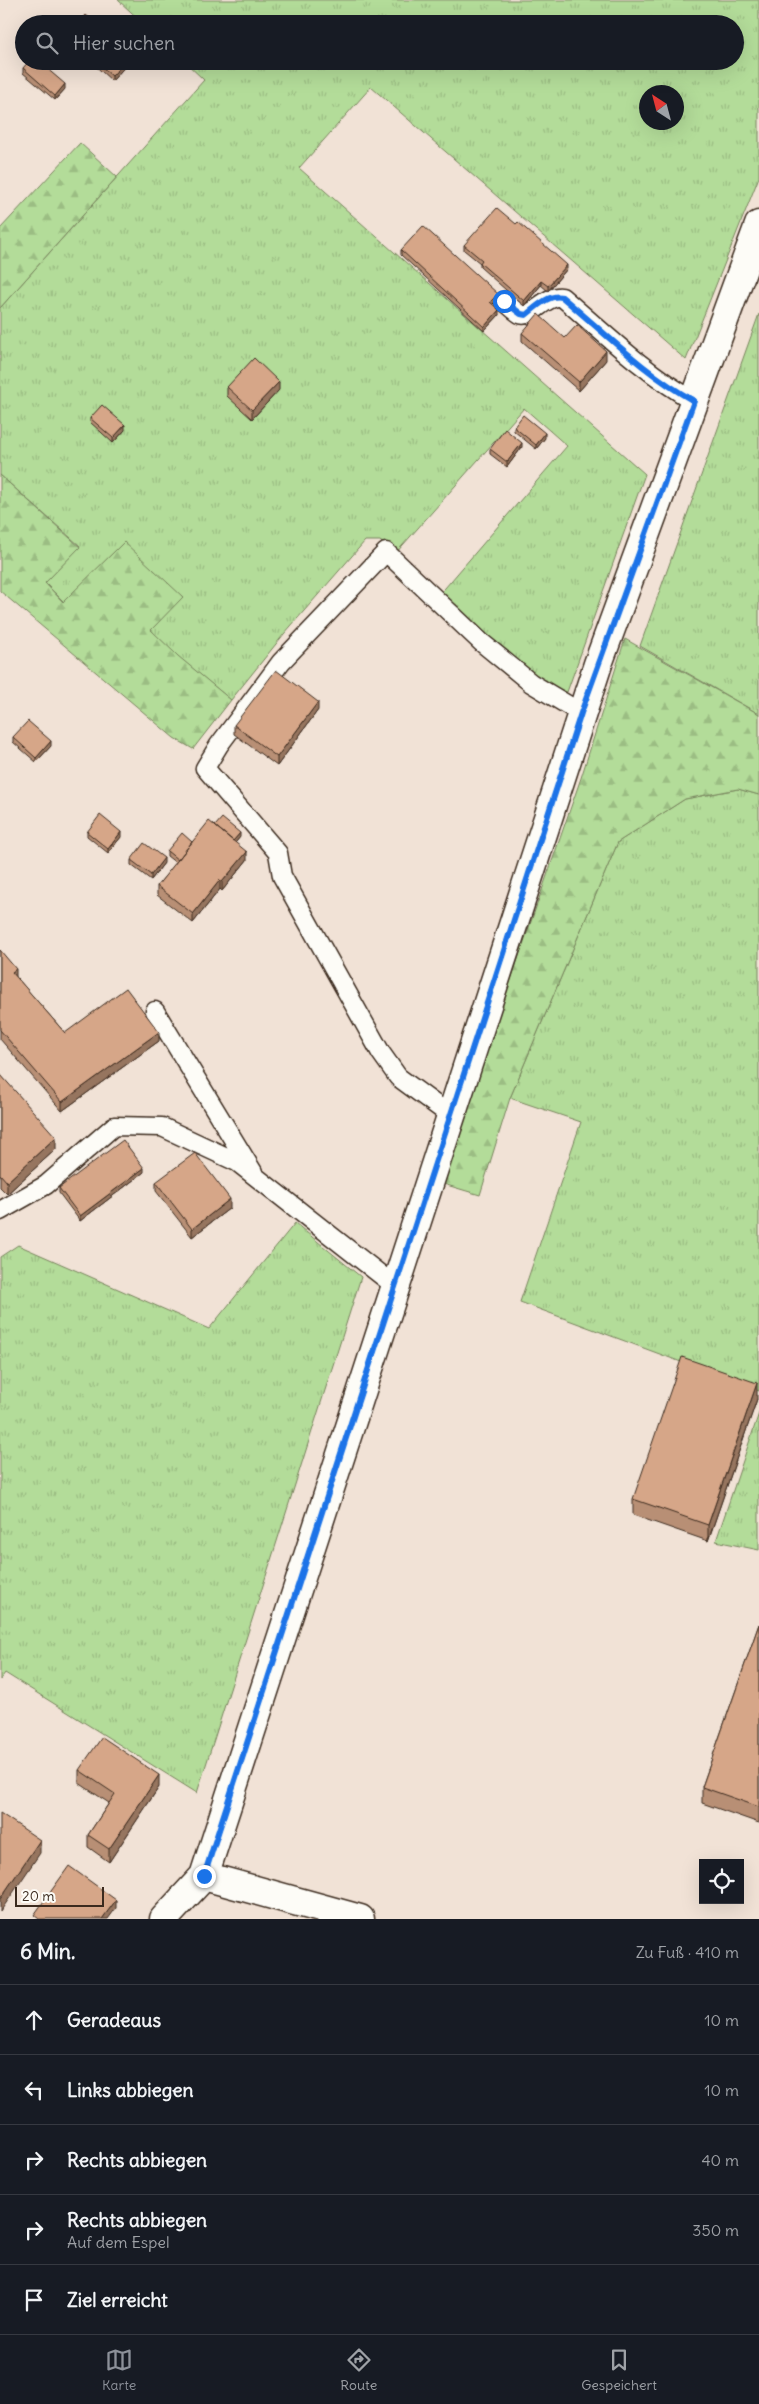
<!DOCTYPE html>
<html lang="de">
<meta charset="utf-8">
<style>
body{margin:0;font-family:Delius,sans-serif;background:#242831;color:#f1f3f6}
.controls{position:absolute;right:15px;bottom:15px;display:grid;overflow:hidden;border-radius:0px;box-shadow:0 5px 20px #0002}
.controls button{width:45px;height:45px;display:grid;place-items:center;padding:0;border:0;border-bottom:1px solid #363941;background:#171b24;color:#f1f3f6;font:25px sans-serif}
.compass{position:absolute;left:639px;top:85px;width:45px;height:45px;border-radius:50%;background:#171b24;box-shadow:0 5px 20px #0002;rotate:324deg}
.scale{position:absolute;left:15px;bottom:12px;width:89px;box-sizing:border-box;padding-left:5px;border:2px solid #3b2a1e;border-top:0;font-size:14px;line-height:18px;white-space:nowrap;color:#3b2a1e;-webkit-text-stroke:4px #fdfcf7;paint-order:stroke}
.stop{position:absolute;width:15px;height:15px;margin:-11px;border:4px solid #1a73e8;border-radius:50%;background:#fff}
.stop.end{background:#1a73e8;border-color:#fff;box-shadow:0 1px 5px #0008}
.list{margin:0;padding:0;list-style:none}
h2{display:flex;justify-content:space-between;align-items:center;height:65px;margin:0;padding:0 20px;font-size:21px}
h2 small{font-size:16px;font-weight:400;color:#9ea1a6}
.list li{display:grid;grid-template-columns:32px 1fr auto;gap:15px;align-items:center;box-sizing:border-box;height:70px;padding:0 20px;border-top:1px solid #363941}
.list b{display:block;font-size:19px;white-space:nowrap}
.list p{margin:0;font-size:16px;white-space:nowrap;color:#9ea1a6}
.list em{font-size:16px;font-style:normal;color:#9ea1a6}
.icon{flex:none;width:28px;height:28px;fill:none;stroke:currentColor;stroke-width:2;stroke-linecap:round;stroke-linejoin:round}
.map{position:relative;flex:none;width:759px;height:1919px;overflow:hidden}
.search{position:absolute;background:#171b24;box-shadow:0 5px 20px #0002;left:15px;right:15px;top:15px;height:55px;display:flex;align-items:center;gap:12px;box-sizing:border-box;padding:0 18px;border-radius:28px;color:#9ea1a6;font-size:19px}
.sheet{height:415px;background:#171b24}
nav{display:flex;justify-content:space-around;align-items:center;box-sizing:border-box;height:70px;border-top:1px solid #363941;background:#171b24;font-size:14px;color:#9ea1a6}
nav a{display:grid;justify-items:center;gap:2px}
nav .on{color:#8c9099}
.map>svg:first-child{display:block}
.grass{fill:url(#grass-tufts);stroke:#77835c;fill-rule:evenodd}
.forest{fill:url(#forest-firs);stroke:#77835c}
.lines{fill:none;stroke-linecap:round;stroke-linejoin:round}
.service-casing{stroke:#3b2a1e;stroke-width:21}
.minor-casing{stroke:#3b2a1e;stroke-width:31}
.service{stroke:#fdfcf7;stroke-width:18}
.minor{stroke:#fdfcf7;stroke-width:28}
.wall{fill:#b88f75;stroke:#3b2a1e}
.shaded-wall{fill:#96745f;stroke:#3b2a1e}
.building{fill:#d6a688;stroke:#3b2a1e}
.route{stroke:#1a73e8;stroke-width:6}
</style>
<div class="map">
<svg width="759" height="1919" viewBox="0 0 759 1919">
<defs>
<pattern id="grass-tufts" width="24" height="20" patternUnits="userSpaceOnUse" patternTransform="scale(1.25)"><rect width="24" height="20" fill="#b3dc99"/><path d="M3 7l-1-3M5 7V3M7 7l1-3M15 17l-1-3M17 17v-4M19 17l1-3" fill="none" stroke="#9bbd83"/></pattern>
<pattern id="forest-firs" width="22" height="20" patternUnits="userSpaceOnUse" patternTransform="scale(1.25)"><rect width="22" height="20" fill="#b3dc99"/><path d="M5 1l3.5 6h-7zM16 11l3.5 6h-7z" fill="#9bbd83"/></pattern>
</defs>
<rect width="100%" height="100%" fill="#f1e2d6"/>
<filter id="ink" filterUnits="userSpaceOnUse"><feTurbulence type="fractalNoise" baseFrequency=".02" numOctaves="2"/><feDisplacementMap in="SourceGraphic" scale="10" xChannelSelector="R" yChannelSelector="G"/><feConvolveMatrix kernelMatrix="1 2 1 2 8 2 1 2 1" color-interpolation-filters="sRGB"/></filter>
<g filter="url(#ink)">
<path class="grass" d="M118,0H759V177L686,360L371,87L299,168L645,474L567,692C516,675 478,630 439,595L567,446L524,408L395,554L380,541H365L284,634L231,700L177,656L150,630L124,542L64,602L45,583L80,546L0,475V308L204,80L184,61H735V24H144ZM646,92H676V122H646Z
M759,314V714L640,646Z
M738,789L759,795V1391L520,1302L581,1122L510,1098L618,842L685,799Z
M295,1223L361,1277L197,1793L5,1673L0,1680V1257L18,1245L209,1329Z
M759,1413V1550L716,1541Z"/>
<path class="forest" d="M80,143L117,177L0,308V229Z
M0,475L80,547L45,583L63,602L124,542L183,597L151,630L178,656L231,700L193,749L174,738L0,591Z
M625,639L759,714V795L738,789L685,799L618,842L510,1098L480,1195L440,1183L581,778Z"/>
<g class="lines">
<defs>
<path id="service" d="M504,301C509,305 515,311 520,314C531,319 546,294 562,297C605,334 645,373 694,401
M155,1011L253,1172
M451,1116L398,1077L381,1053L282,876L278,853L205,768L219,745L281,662L386,552L481,642L531,683L581,713
M0,1211L46,1185L114,1126L162,1127L237,1162L395,1286"/>
<path id="minor" d="M204,1876L360,1919
M164,1919L204,1876L598,664L759,225"/>
</defs>
<use href="#service" class="service-casing"/>
<use href="#minor" class="minor-casing"/>
<use href="#service" class="service"/>
<use href="#minor" class="minor"/>
</g>
<path class="wall" d="M90,61H130L112,81Z
M23,68L65,89L55,100L23,73Z
M516,224L567,269L548,291L541,285L524,306L480,267V263L464,250V245Z
M401,250L498,299L492,304L499,315L484,331L401,255Z
M522,333L565,338L606,360L579,391L522,341Z
M227,387L279,390L252,419L227,396Z
M90,418L125,430L113,443L90,422Z
M514,427L545,438L536,449L514,431Z
M522,447L507,467L490,454V449Z
M318,710L277,766L234,734V725Z
M13,737L51,746L36,762L13,742Z
M215,826L240,837L235,843L247,860L222,891L220,889L193,923L157,895V886L176,863L167,856V851L192,842Z
M87,832L121,837L108,853L87,836Z
M131,860L164,863L151,880L131,865Z
M0,950L16,977L65,1033L159,1041L62,1111L0,1039Z
M0,1074L56,1149L7,1194L0,1187Z
M144,1172L80,1221L59,1193V1188Z
M156,1182L230,1208L192,1237L156,1191Z
M757,1399L708,1541L633,1515V1499Z
M759,1624V1823L702,1803V1787Z
M79,1770L159,1787L109,1862L88,1847V1835L109,1803L79,1783Z"/>
<path class="shaded-wall" d="M126,61H130L112,81V76Z
M65,84V89L55,100V96Z
M567,265V269L548,291V286Z
M541,281V285L524,306V301Z
M498,294V299L490,307V302Z
M499,310V315L484,331V327Z
M606,351V360L579,391V382Z
M279,382V390L252,419V410Z
M125,425V430L113,443V438Z
M545,433V438L536,449V445Z
M522,443V447L507,467V462Z
M318,702V710L277,766V757Z
M51,741V746L36,762V758Z
M121,832V837L108,853V849Z
M240,833V837L231,848V843Z
M247,852V860L222,891V882Z
M164,858V863L151,880V875Z
M220,880V889L193,923V914Z
M16,969V978L12,972Z
M159,1032V1041L62,1111V1102Z
M56,1137V1149L7,1194V1182Z
M144,1168V1172L80,1221V1216Z
M230,1199V1208L192,1237V1229Z
M757,1383V1399L708,1541V1525Z
M159,1775V1787L109,1862V1849Z
M40,1840V1853L0,1912V1899Z
M116,1900V1908L108,1919H102Z"/>
<path class="building" d="M86,15L97,24H78Z
M29,61H38L65,84L55,96L23,68Z
M95,61H126L112,76Z
M497,208L516,224L518,222L567,265L548,286L541,281L524,301L480,263L482,260L464,245Z
M423,226L498,294L490,302L499,310L484,327L401,250Z
M538,314L565,338L577,325L606,351L579,382L522,333Z
M254,358L279,382L252,410L227,387Z
M102,405L125,425L113,438L90,418Z
M523,415L545,433L536,445L514,427Z
M505,429L522,443L507,462L490,449Z
M276,670L318,702L277,757L234,725Z
M28,721L51,741L36,758L13,737Z
M100,815L121,832L108,849L87,832Z
M222,818L240,833L233,841L215,826Z
M209,821L247,852L222,882L220,880L193,914L157,886Z
M182,833L192,842L178,860L167,851Z
M144,843L164,858L151,875L131,860Z
M0,950L16,969L12,972L65,1033L126,988L159,1032L62,1102L0,1030Z
M0,1074L56,1137L7,1182L0,1174Z
M123,1140L144,1168L80,1216L59,1188Z
M195,1153L230,1199L192,1229L156,1182Z
M682,1357L757,1383L708,1525L633,1499Z
M759,1624V1807L702,1787Z
M102,1737L159,1775L109,1849L88,1835L115,1794L79,1770Z
M0,1813L40,1840L0,1899Z
M69,1866L116,1900L102,1919H39L34,1915Z"/>
</g>
<g class="lines" filter="url(#ink)">
<path class="route" d="M204,1876L581,713L694,401C645,374 605,333 562,297C549,294 536,307 526,315L521,314L504,301"/>
</g>
</svg>
<div class="controls">
<button><svg class="icon" aria-label="locate" viewBox="0 0 24 24"><circle cx="12" cy="12" r="6"/><path d="M12 2v4M12 18v4M2 12h4M18 12h4"/></svg></button>
</div>
<svg class="compass" viewBox="-18 -18 36 36"><path d="M0-13l5 13h-10z" fill="#e53935"/><path d="M0 13l5-13h-10z" fill="#9ea1a6"/></svg>
<div class="scale">20 m</div>
<div class="stop" style="left:504px;top:301px"></div>
<div class="stop end" style="left:204px;top:1876px"></div>
<div class="search"><svg class="icon" aria-label="search" viewBox="0 0 24 24"><circle cx="10" cy="10" r="6"/><path d="M15 15l6 6"/></svg>Hier suchen</div>
</div>
<section class="sheet">
<h2>6 Min.<small>Zu Fuß · 410 m</small></h2>
<ul class="list">
<li><svg class="icon" aria-label="ahead" viewBox="0 0 24 24"><path d="M12 20V5M6 11l6-6 6 6"/></svg><div><b>Geradeaus</b></div><em>10 m</em></li>
<li><svg class="icon" aria-label="left" viewBox="0 0 24 24"><path d="M17 20v-9H6M10 6l-5 5 5 5"/></svg><div><b>Links abbiegen</b></div><em>10 m</em></li>
<li><svg class="icon" aria-label="right" viewBox="0 0 24 24"><path d="M7 20v-9h11M14 6l5 5-5 5"/></svg><div><b>Rechts abbiegen</b></div><em>40 m</em></li>
<li><svg class="icon" aria-label="right" viewBox="0 0 24 24"><path d="M7 20v-9h11M14 6l5 5-5 5"/></svg><div><b>Rechts abbiegen</b><p>Auf dem Espel</p></div><em>350 m</em></li>
<li><svg class="icon" aria-label="arrive" viewBox="0 0 24 24"><path d="M6 21V4h12l-3 4 3 4H6"/></svg><div><b>Ziel erreicht</b></div></li>
</ul>
</section>
<nav>
<a class="on"><svg class="icon" aria-label="map" viewBox="0 0 24 24"><path d="M3 6l6-2 6 2 6-2v14l-6 2-6-2-6 2zM9 4v14M15 6v14"/></svg>Karte</a>
<a><svg class="icon" aria-label="directions" viewBox="0 0 24 24"><path d="M12 3l9 9-9 9-9-9zM9 14v-3h6M13 9l2 2-2 2"/></svg>Route</a>
<a><svg class="icon" aria-label="saved" viewBox="0 0 24 24"><path d="M7 4h10v16l-5-4-5 4z"/></svg>Gespeichert</a>
</nav>
